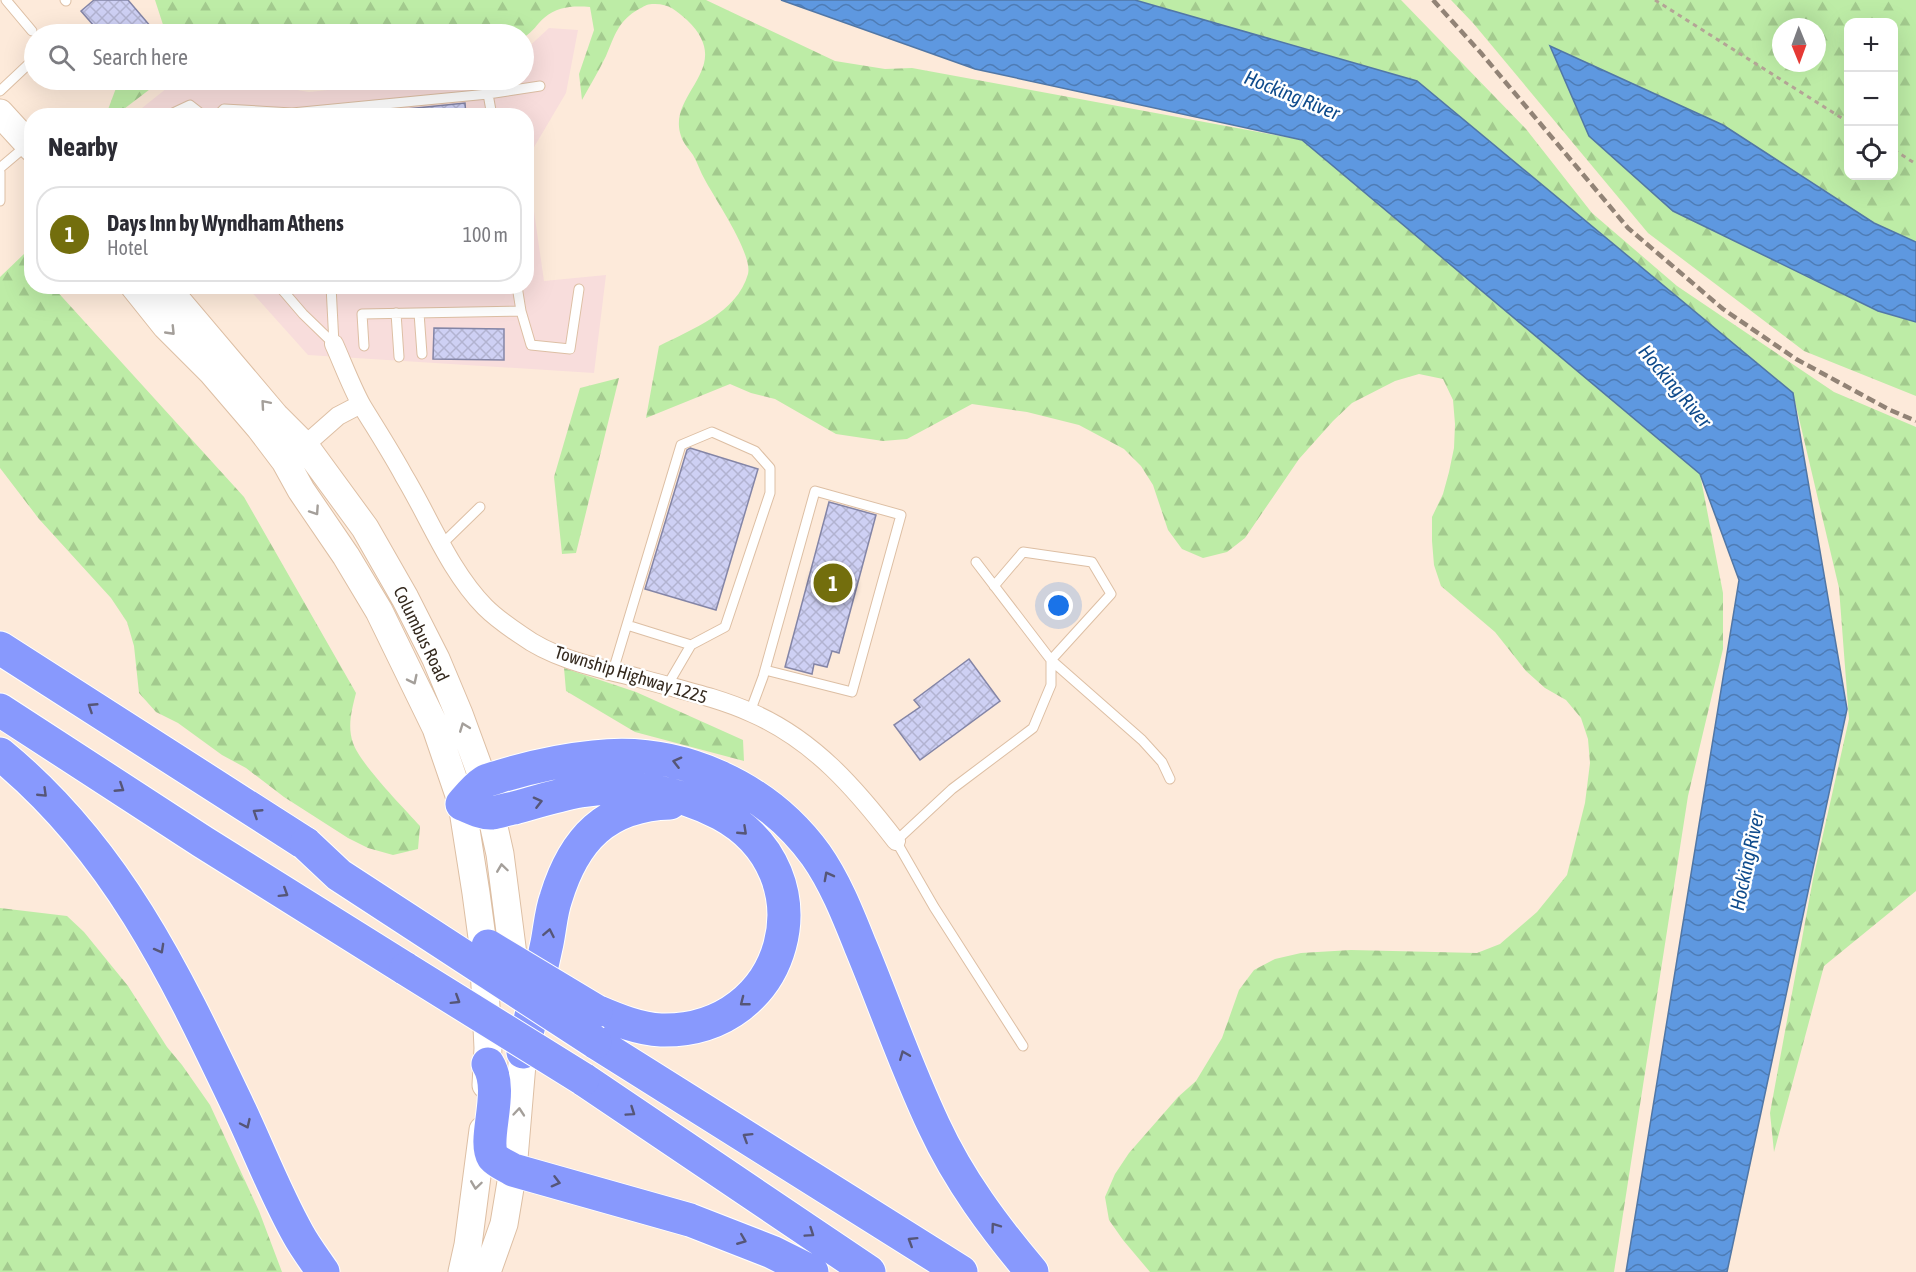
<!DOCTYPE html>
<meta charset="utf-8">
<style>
body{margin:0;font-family:"Asap Condensed",sans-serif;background:#f2f2f3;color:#2b2b33}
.controls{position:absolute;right:18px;top:18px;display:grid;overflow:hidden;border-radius:12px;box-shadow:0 6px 24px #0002}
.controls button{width:54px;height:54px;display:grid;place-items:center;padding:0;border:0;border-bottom:2px solid #e1e1e2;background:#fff;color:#2b2b33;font:30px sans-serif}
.compass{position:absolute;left:1772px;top:18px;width:54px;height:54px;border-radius:50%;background:#fff;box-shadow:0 6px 24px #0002;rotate:179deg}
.you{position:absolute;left:1059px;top:606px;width:21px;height:21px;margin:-15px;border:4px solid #fff;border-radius:50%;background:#1a73e8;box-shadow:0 0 0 9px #1a73e833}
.badge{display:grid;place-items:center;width:39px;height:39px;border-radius:50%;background:#736e0d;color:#fff;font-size:20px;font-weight:700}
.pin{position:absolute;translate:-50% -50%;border:3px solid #fff;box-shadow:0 2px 6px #0006}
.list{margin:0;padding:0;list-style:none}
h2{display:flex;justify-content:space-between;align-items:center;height:78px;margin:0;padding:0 24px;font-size:26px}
h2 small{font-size:20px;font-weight:400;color:#7c7c81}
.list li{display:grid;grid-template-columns:39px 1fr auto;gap:18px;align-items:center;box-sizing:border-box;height:96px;margin:0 12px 12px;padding:0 12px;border:2px solid #e1e1e2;border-radius:24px}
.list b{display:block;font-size:22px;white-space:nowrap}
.list p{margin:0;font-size:20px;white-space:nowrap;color:#7c7c81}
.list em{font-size:20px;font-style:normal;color:#7c7c81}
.icon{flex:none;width:33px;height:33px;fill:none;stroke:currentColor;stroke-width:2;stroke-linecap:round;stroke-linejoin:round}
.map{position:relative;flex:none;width:1916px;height:1272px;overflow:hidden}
.search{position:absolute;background:#fff;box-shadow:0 6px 24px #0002;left:24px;top:24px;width:510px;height:66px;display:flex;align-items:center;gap:15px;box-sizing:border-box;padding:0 21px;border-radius:33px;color:#7c7c81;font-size:22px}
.panel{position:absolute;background:#fff;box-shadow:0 6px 24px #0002;left:24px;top:108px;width:510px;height:186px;border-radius:24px}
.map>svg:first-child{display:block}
.commercial{fill:#f8dddc}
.forest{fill:url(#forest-firs);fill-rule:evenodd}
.water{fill:url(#water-waves);stroke:#5177a6;stroke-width:1.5}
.building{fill:url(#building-cross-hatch);stroke:#8485a6;stroke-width:1.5}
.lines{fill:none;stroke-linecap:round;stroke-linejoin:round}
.lane-casing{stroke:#ddbfa4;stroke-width:11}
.street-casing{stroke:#ddbfa4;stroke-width:20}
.secondary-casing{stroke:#ddbfa4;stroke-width:29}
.highway-casing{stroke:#fff;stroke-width:35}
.path{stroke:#b4a496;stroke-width:3;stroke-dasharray:4.5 4.5;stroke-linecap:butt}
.lane{stroke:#fff;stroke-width:9}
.street{stroke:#fff;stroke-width:18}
.secondary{stroke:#fff;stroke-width:27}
.highway{stroke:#8899fd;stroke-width:33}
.rail{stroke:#928376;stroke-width:4.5;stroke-dasharray:9 4.5;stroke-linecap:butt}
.highway-bridge-casing{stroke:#fff;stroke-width:35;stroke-linecap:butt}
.highway-bridge{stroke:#8899fd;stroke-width:33}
.oneway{stroke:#a49f9a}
.oneway2{stroke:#565677}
.labels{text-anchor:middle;stroke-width:5;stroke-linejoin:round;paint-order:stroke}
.street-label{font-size:18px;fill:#34291e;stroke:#fff}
.water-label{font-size:20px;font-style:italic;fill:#0f4b8c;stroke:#fff}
</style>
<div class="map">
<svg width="1916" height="1272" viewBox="0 0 1916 1272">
<defs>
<pattern id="forest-firs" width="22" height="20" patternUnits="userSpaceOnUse" patternTransform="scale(1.5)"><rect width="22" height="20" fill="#bdeca6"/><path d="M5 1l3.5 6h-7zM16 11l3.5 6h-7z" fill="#a3ca8e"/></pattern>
<pattern id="water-waves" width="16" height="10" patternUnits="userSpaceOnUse" patternTransform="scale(1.5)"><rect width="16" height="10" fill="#5e98e0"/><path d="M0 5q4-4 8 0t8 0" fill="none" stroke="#4e7cb5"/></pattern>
<pattern id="building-cross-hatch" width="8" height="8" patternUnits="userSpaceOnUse" patternTransform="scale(1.5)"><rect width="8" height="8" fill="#ced0f4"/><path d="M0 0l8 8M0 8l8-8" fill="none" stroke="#b2b3d1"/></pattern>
</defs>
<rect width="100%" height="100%" fill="#fdeada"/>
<path class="commercial" d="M549,28L578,30L566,93L527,159L526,116H132L177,80H237L309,92L423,80H524V51Z
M527,163L544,281L606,275L594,373L308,355L247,287L526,286Z"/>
<path class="forest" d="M155,0H706L835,61L885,69L912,68L1302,140L1700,474L1723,593V649L1688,796L1614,1272H1150L1123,1240L1109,1220L1105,1197L1115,1174L1129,1153L1178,1097L1196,1081L1222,1038L1239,990L1254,970L1275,959L1301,953L1351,950L1477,953L1500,944L1537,912L1567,875L1585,803L1590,763L1588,739L1581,718L1566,700L1545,688L1526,671L1495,632L1441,586L1434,565L1432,541V517L1443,494L1449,472L1454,448L1455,424L1453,400L1443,379L1419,374L1395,381L1352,403L1333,421L1299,459L1245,538L1227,552L1203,558L1182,549L1168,530L1153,485L1141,466L1124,449L1079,425L1027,412L972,404L907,439L883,441L836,434L775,399L751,393L730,384L646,418L659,346C692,329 737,313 748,274C753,254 715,199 705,180C700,172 698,163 693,155C689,149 683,143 681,136C666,93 737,68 687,20C676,10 668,3 652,4C647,4 643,7 639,9C618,21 615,35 606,56C599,71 590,85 582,100L579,74L594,30L590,7C573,6 558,6 544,18C537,24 533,32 524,37V34H166Z
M1135,0H1401L1526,129L1592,213L1677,286L1834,392L1916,427V891L1824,966L1774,1152L1770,1113L1813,879L1849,719L1839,588L1793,393Z
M1451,0H1916V396L1804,351L1648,233L1473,23ZM1848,22H1894V176H1848ZM1781,27H1817V63H1781Z
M119,80H162L116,115H106Z
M24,254L31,263L32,286L53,287L244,497L356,693C352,709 347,726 353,743C361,765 403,807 420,826L418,849L393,855L368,848L348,838L284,797L246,768L222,755L178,723L156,712L139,693L134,646L127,622L111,598L39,519L0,468V277Z
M619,378L576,553L562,554L554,477L580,388Z
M564,668L636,692L743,740L744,761L635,732L566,691Z
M0,908L67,916L84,932L128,986L167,1047L182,1065L210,1105L259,1211L282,1272H0Z"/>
<path class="water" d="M781,0H1135L1417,81L1793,393L1847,709L1727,1272H1626L1739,580L1700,474L1302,140L975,69Z
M1550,46L1723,125L1874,223L1916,242V322L1878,311L1673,211L1589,136Z"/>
<path class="building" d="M94,0H128L157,34H101L81,11Z
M465,103L466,116H408L407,109Z
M434,328L504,329V360L433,359Z
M690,448L758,469L716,610L645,589L687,450Z
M829,502L876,515L839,653L832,651L827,667L814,664L812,674L785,667Z
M969,659L1000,701L920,760L894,725L920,707L914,700Z"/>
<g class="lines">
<defs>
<path id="lane" d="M6,0L32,31
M65,0L66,1
M61,34L63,32L65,34
M0,91L34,59
M488,94L492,116
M173,113L190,105L204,116
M217,116L224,109L292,113L488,94L540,86
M0,168L26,146
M0,172V201
M279,286L303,314L334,344
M331,286L334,344
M517,286L521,311L531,345L570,349L579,289
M396,313L399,357
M419,313L422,354
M364,346L362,314L521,311
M441,545L480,507
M976,562L1051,660V685L1033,728L952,789L896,841L934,907L1023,1046
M994,586L1023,552L1092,562L1111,594L1051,660L1142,740L1162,762L1170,779
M627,625L691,645
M613,671L681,445L712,432L755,451L770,468V493L725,627L691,645L667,686
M750,712L763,677L815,491L901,515L852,692L765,670"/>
<path id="street" d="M334,344C343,364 351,386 362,406C376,429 391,452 404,476C430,519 449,570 485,607C495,617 509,627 521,635C555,660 599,668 639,678C677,689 717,697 752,713C814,740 856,789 896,841
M296,453L338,416L361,404"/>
<path id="secondary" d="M0,113L32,148
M134,286L166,326L212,372L260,428L285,461L301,490L346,556L379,611L436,728L462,804L476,893L483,945L488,1048L486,1085
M165,286L275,416L305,446L365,528L405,598L436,659L459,714L484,782L500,854L516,978
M462,1272L468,1245L483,1130
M487,1272L504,1224L513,1170L523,1052L521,1031"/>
<path id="highway" d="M0,648L306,844
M0,710L203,842L406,969
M0,754C116,849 175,974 238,1106C258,1148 275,1193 298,1234C305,1247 315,1260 323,1272
M596,1011C617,1020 639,1029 661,1030C789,1033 830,873 721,814C678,791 627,783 580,791C558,795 536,802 514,808C507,809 499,812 492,813C483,814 470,807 462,804C468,797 476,787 484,782C489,779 496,778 501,776C531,767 563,760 594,757C679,747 766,786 816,855C835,882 848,915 860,945C885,1005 906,1067 934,1126C959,1180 994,1227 1032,1272
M595,1042L961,1272
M523,1052C531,1015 539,979 547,943C550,928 551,912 556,898C574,839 606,805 670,803
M488,1064C505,1091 482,1139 493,1157C498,1163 507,1166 513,1170L690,1220L772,1252L812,1272
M583,1079L869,1272"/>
</defs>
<use href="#lane" class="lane-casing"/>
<use href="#street" class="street-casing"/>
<use href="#secondary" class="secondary-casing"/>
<use href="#highway" class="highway-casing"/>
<path class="path" d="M1655,0L1848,122
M1894,150L1916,164"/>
<use href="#lane" class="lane"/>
<use href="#street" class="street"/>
<use href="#secondary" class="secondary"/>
<use href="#highway" class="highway"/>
<path class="rail" d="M1433,0L1481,53L1628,228L1723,309L1796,359L1890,410L1916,421"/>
<defs>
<path id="highway-bridge" d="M306,844L339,875L595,1042
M488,946L596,1011
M406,969L583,1079"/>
</defs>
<use href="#highway-bridge" class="highway-bridge-casing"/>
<use href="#highway-bridge" class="highway-bridge"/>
</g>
<defs><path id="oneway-chevron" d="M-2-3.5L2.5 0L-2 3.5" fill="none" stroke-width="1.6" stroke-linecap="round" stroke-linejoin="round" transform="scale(1.5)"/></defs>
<g class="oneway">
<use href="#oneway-chevron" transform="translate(171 331) rotate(46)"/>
<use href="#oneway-chevron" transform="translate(265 404) rotate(-131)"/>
<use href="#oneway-chevron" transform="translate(315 511) rotate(56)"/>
<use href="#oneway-chevron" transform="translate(413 680) rotate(64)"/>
<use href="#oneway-chevron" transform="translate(464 727) rotate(-111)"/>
<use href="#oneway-chevron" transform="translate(502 868) rotate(-98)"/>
<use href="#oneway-chevron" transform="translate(519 1112) rotate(-85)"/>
<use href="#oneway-chevron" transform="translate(476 1185) rotate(98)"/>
</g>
<g class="oneway2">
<use href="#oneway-chevron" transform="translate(92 707) rotate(-147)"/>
<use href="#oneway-chevron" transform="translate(677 762) rotate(-166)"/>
<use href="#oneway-chevron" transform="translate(120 788) rotate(33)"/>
<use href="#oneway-chevron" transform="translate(43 793) rotate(44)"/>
<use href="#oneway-chevron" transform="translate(538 802) rotate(-14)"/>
<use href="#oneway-chevron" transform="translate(257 813) rotate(-147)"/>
<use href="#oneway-chevron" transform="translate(743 831) rotate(43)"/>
<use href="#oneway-chevron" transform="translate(828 876) rotate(-118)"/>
<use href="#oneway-chevron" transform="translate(284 893) rotate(32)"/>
<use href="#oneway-chevron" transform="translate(549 933) rotate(-79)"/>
<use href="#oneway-chevron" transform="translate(160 949) rotate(61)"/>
<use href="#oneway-chevron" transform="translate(456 1000) rotate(32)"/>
<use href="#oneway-chevron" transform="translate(744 1002) rotate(142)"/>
<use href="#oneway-chevron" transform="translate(904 1055) rotate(-112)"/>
<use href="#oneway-chevron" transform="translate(631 1112) rotate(34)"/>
<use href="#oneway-chevron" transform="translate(246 1124) rotate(65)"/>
<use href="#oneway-chevron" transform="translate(747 1137) rotate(-148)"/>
<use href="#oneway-chevron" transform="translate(556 1182) rotate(15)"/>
<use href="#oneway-chevron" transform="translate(995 1227) rotate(-126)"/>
<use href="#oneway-chevron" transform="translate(810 1233) rotate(34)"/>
<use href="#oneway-chevron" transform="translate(742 1240) rotate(22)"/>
<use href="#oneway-chevron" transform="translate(912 1241) rotate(-148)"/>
</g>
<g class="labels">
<g class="street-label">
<text transform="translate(421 634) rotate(64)" y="6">Columbus Road</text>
<text transform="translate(631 675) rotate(17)" y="6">Township Highway 1225</text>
</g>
<g class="water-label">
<text transform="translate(1292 95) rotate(22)" y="7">Hocking River</text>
<text transform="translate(1675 386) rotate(50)" y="7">Hocking River</text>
<text transform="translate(1747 861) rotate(-78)" y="7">Hocking River</text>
</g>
</g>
</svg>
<div class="controls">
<button>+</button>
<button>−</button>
<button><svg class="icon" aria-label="locate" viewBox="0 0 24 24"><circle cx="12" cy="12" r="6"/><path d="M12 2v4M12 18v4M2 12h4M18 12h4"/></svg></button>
</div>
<svg class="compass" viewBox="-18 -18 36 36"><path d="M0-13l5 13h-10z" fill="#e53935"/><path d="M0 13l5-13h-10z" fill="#7c7c81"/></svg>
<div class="you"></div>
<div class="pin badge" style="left:833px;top:583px">1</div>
<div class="search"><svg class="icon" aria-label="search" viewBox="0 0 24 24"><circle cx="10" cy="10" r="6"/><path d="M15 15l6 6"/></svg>Search here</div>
<section class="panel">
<h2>Nearby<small></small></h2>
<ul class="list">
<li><span class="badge">1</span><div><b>Days Inn by Wyndham Athens</b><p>Hotel</p></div><em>100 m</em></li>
</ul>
</section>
</div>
